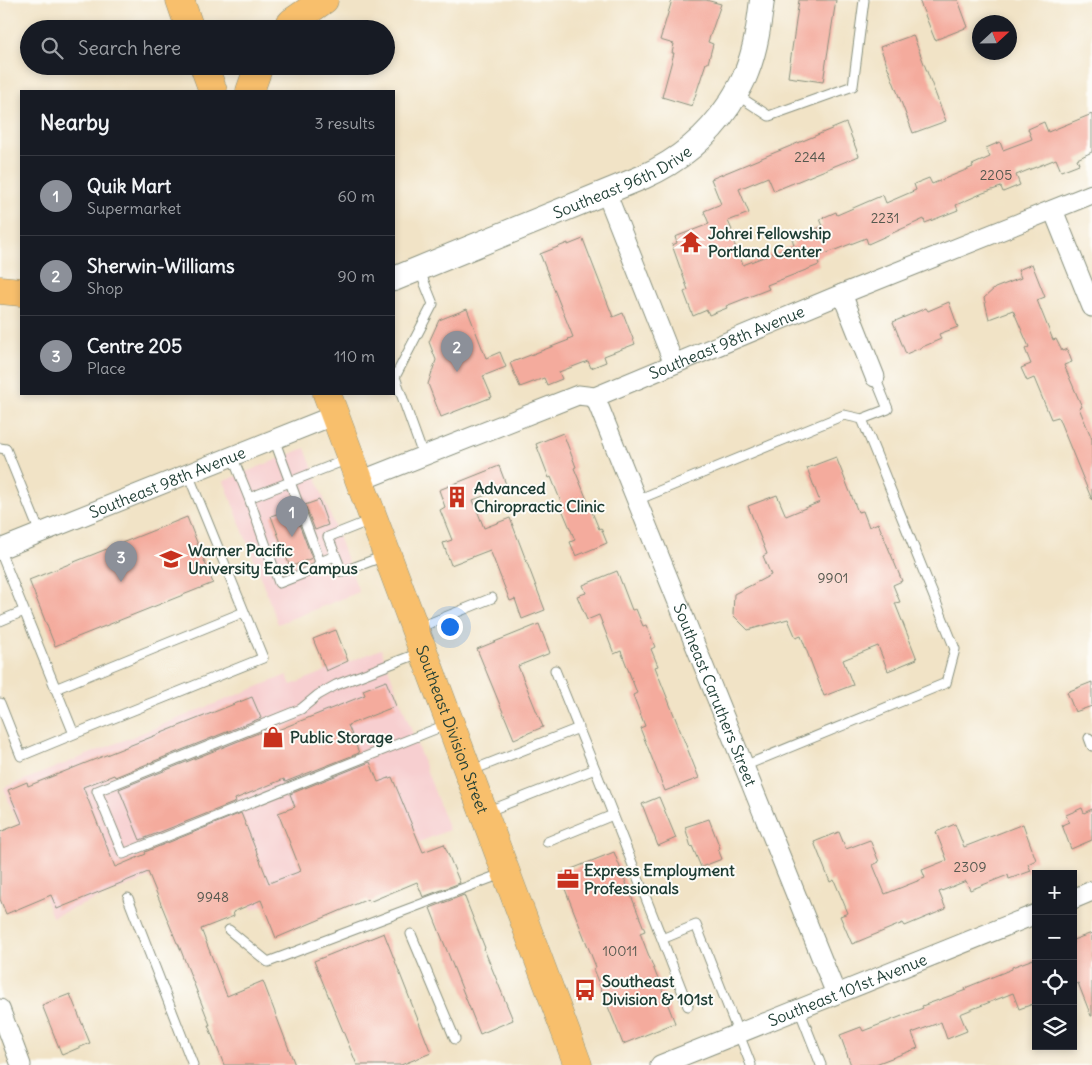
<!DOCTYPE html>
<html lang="en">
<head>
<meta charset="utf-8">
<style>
  body { margin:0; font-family:Delius,sans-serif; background:#20242c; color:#f1f3f6 }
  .controls { position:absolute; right:15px; bottom:15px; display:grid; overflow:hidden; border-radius:0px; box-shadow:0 2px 8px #0003 }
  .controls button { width:45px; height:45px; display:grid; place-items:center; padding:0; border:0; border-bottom:1px solid #363941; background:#171b24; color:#f1f3f6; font:25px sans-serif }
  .compass { position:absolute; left:972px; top:15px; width:45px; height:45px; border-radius:50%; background:#171b24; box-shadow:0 2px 8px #0003; rotate:68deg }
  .you { position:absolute; left:449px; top:626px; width:18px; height:18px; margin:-12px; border:4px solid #fff; border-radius:50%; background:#1a73e8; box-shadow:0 0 0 8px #1a73e833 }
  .badge { display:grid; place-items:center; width:32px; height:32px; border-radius:50%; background:#8c9099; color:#fff; font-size:16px; font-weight:700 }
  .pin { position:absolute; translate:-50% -41px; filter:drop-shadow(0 1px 2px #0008) }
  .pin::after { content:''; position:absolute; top:26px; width:18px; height:15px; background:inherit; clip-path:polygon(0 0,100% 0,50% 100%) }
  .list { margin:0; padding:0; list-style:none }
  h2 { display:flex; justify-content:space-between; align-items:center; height:65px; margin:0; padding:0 20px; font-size:21px }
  h2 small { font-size:16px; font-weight:400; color:#9ea1a6 }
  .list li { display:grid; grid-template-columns:32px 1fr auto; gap:15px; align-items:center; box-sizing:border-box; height:80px; padding:0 20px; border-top:1px solid #363941 }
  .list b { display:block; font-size:19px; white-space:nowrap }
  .list p { margin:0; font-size:16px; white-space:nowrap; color:#9ea1a6 }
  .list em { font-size:16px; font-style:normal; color:#9ea1a6 }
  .icon { flex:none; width:28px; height:28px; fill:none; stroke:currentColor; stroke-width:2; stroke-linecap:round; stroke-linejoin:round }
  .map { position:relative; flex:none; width:1092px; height:1065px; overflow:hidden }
  .search { position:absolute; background:#171b24; box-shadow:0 2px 8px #0003; left:20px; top:20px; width:375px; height:55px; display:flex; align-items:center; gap:12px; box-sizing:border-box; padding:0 18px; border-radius:28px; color:#9ea1a6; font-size:19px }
  .panel { position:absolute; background:#171b24; box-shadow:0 2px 8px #0003; left:20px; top:90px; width:375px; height:305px; border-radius:0px }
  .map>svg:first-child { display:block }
</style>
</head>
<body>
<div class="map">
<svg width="1092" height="1065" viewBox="0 0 1092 1065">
  <rect width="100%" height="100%" fill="#fdfcf7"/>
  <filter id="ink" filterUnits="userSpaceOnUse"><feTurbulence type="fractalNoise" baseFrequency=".02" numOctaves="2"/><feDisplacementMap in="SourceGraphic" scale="10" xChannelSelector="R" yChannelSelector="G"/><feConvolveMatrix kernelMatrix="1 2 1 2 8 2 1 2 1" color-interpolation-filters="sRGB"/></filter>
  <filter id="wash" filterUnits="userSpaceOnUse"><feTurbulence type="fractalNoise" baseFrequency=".0096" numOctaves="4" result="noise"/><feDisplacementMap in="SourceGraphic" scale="20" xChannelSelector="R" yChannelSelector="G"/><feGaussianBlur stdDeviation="1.12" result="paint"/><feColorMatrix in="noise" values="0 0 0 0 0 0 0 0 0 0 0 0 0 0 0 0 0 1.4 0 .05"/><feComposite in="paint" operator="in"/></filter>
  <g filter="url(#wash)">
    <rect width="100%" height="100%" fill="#f1e3c6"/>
    <path fill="#f7cfd0" d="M305,448l54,144 -81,32 -54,-143z
      M381,649l68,181 -197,80 -24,-64 -176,71 -48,-129 283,-113 4,10z"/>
    <g id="blocks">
      <path fill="#f4ab9d" d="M672,0h34l15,4 -13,38 5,2 -5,19h-2l-14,43 -30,-9 12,-44h-2l2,-9 -14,-4z
        M799,0h37l-13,82 -35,-5z
        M919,0h39l10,27 -33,13z
        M913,35l33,86 -33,12 -33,-86z
        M1092,114v38l-15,7 2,5 -18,7 -5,-12 -40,16 4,10 -17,7 -2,-5 -18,6 -27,12 2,5 -33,13 -1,-4 -56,25 -2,-6 -49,19 2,8 -52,20 2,4 -43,17 1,2 -18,7 -2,-5 -14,6 -9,-24 4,-2 -16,-45 5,-2 -2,-6 34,-13 -5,-13 17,-7 -10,-25 135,-56 13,33 -85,35 -6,-14 -29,12 10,24 -21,8 4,9 -3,1 14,34 51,-20 -2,-7 31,-12 -3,-7 16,-7 1,3 46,-20 3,8 30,-13 -2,-6 15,-6 3,6 41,-17 -1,-2 18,-8 -4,-9 14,-6 3,8 29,-11 -4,-10 16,-7 4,10z
        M583,239l30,78 10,-4 12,31 -31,12 2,6 -15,6 -3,-7 -29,11 3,7 -15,6 -3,-7 -24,9 -10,-24 59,-23 -1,-1 5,-2 -33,-83 28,-11v2z
        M1032,264l13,33 -8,3 16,40 3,-1 6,12 5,-2 5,13 -8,3 18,42 -3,1 13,31v61l-34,-83 -7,2 -17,-41 -7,3 -6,-13 10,-4 -6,-15 4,-2 -16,-37 -24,9 -5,-21 11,-10 26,-10 -3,-8z
        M949,302l9,25 -19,7 2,5 -35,15 -13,-32 33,-14 2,3z
        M467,309l19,49 14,-6 6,15 -23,9 9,21 -51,20 -13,-33 8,-24 -7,-18 10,-22z
        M563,433l13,34 -2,1 25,61 2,-1 6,15 -31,13 -6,-14 5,-2 -14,-33h2l-12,-30 -2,1 -13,-34z
        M836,457l22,55 5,-1 6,16 9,-4 24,58 -9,4 7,17 -5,1 22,56 -29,12 -10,-25 -35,14 10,25 -29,11 -23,-60 -5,2 -8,-19 -40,11 -15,-15 1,-21 37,-19 -8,-19 4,-2 -19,-48 29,-11 9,21 34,-14 -13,-34z
        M499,466l8,21 -34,13 11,28 26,-10 35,92 -23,9 -7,-20 -5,2 -20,-51 -39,15 -8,-22 9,-3 -12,-30 5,-3 -6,-17z
        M319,500l9,25 -13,5 -10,-25z
        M293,508l19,50 -22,9 -19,-51z
        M187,517l26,66 -158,63 -26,-66z
        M617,571l15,39 4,-1 7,17 3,-1 9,22 -4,2 7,17 -3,1 44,111 -34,13 -25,-63 5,-2 -12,-31 4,-2 -16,-42 -7,3 -15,-39 -12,5 -10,-24 9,-3 -3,-8z
        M539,624l11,29 -32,13 25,61 -29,12 -37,-90z
        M336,630l12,31 -22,10 -13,-32z
        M386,681l10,25 -48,19 11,28 -74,29 -1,-3 -49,20 1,3 -96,38 -21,-51 147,-59 2,4 97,-39 -2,-5z
        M1092,682v24l-17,6 -8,-20z
        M252,697l9,21 -146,59 -1,-2 -31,12 32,80 31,-13 -1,-2 96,-39 28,70 32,-12 -23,-58 17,-6 -5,-13 80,-32 8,20 14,-5 31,75 21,-8 16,39 -37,14 -6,-15 -48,20 -1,-3 -92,39 -15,-38 -28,12 1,4 -33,13 26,67 36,-15 32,84h-71l-16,-40h2l-32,-82h-1l-29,-71 -91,37 -6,-14 -45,19 -6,-15v-67l22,-9 -14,-33 19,-8 1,4z
        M659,797l17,41 -18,8 -16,-42z
        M1082,808l2,5 8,-4v31l-21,9 -9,-24 7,-3 -3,-7z
        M709,819l11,29 -2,1 4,10 -21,8 -9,-21 -1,1 -6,-20z
        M955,824l9,23 59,-23 13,36 -8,4 3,7 -22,8 -1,-4 -38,15 -4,-9 -27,11 7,17 -41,17 -2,-3 -51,21 -12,-28 8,-3 -14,-33 -4,2 -16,-40 25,-10 7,17 24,-9 9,22 -6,3 12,29 40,-16 -3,-8 25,-10 -11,-28z
        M614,852l31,79 -5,2 35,90 -52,21 -30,-75 3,-2 -37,-93z
        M464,895l21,53 -1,1 29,71 -33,14 -50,-126z
        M384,933l47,120 -30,12h-44l-43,-104z
        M1092,933v83h-1l-13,-33 -5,2v-45z
        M1036,958v45l-17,6 -6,-16 -53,21 7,17 -20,8 -6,-17 -29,11 6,15 -45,17h-22l-11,-30 21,-8 2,4 60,-23 -1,-2 44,-16 -1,-2 47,-19v-2z
        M70,994l20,49 -28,12 -20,-50z"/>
    </g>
  </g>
  <g filter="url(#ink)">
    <use href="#blocks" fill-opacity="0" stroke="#88907d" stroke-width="1"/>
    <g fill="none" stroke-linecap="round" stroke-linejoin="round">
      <g stroke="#88907d" stroke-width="11">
        <path id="service" d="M737,95l32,21 84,-30 11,-86
          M419,269l14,35 -38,73 28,78
          M862,419l26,-10 -13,-32
          M0,448l6,1 34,84
          M232,456l17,42 41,-16 -16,-43
          M249,498l30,85 36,-14 5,-7
          M637,500l207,-85 18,4 93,230 -9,34 -202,83
          M371,520l-43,17 14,35 42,-16
          M0,551l74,183 189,-76 -75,-184
          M335,556l-15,6 -30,-80 58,-23
          M0,621l24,-10
          M418,628l74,-30
          M422,652l-86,33 -18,10 -17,14 -204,82 26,63 325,-130
          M555,670l40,99
          M55,689l189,-77
          M0,703l21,53 53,-22
          M1089,738l3,8
          M470,771l109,-43
          M486,812l109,-43 67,170 34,-14 55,140
          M547,842l66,-27
          M128,898l65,167
          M229,930l39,32 236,-89
          M411,934l44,105
          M662,939l26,67
          M799,1009l22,56"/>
      </g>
      <g stroke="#88907d" stroke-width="21">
        <g id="minor">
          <path d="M606,192l68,172"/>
          <path d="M1053,210l39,97"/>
          <path d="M842,294l33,83"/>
          <path id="s1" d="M595,397l241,597"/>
          <path id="s2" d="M360,481l218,-86 17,2 247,-103 250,-100"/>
          <path id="s3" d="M0,549l335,-134"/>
          <path d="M1073,899l19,-8"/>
          <path d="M0,1009l21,56"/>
          <path id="s4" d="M660,1065l376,-151"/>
        </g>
      </g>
      <g stroke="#88907d" stroke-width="26">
        <g id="tertiary">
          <path id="s5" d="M394,279l249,-102c36,-16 64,-39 86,-72 7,-11 14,-22 18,-34 9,-23 12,-47 15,-71"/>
        </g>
      </g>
      <g stroke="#88907d" stroke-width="29">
        <g id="primary">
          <path d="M180,0l10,29"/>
          <path d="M204,66l9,25"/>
          <path id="s6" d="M327,394l251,671"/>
        </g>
      </g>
      <g stroke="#88907d" stroke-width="29">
        <path id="motorway" d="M286,29l6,-7 32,-22
          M250,91l9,-25
          M0,290l21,2"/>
      </g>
      <use href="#service" stroke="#fff" stroke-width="9"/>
      <use href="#minor" stroke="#fff" stroke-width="19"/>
      <use href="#tertiary" stroke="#fff" stroke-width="24"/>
      <use href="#primary" stroke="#f8bf6c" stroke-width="28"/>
      <use href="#motorway" stroke="#f8bf6c" stroke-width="28"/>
    </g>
  </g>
  <defs>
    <g id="temple-bare" transform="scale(1.725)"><path d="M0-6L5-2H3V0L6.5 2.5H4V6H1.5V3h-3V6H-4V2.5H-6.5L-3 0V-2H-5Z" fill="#c8321e" stroke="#fdfcf7" stroke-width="2.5" paint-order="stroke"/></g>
    <g id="building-bare" transform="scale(1.725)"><path d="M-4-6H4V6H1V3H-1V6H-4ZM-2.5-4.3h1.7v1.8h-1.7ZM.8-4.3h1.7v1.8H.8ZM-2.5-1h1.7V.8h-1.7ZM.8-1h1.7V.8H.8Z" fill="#c8321e" stroke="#fdfcf7" stroke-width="2.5" paint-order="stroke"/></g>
    <g id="university-bare" transform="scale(1.725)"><path d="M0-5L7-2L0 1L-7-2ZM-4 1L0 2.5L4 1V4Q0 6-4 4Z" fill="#c8321e" stroke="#fdfcf7" stroke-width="2.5" paint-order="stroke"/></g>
    <g id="shop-bare" transform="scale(1.725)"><path d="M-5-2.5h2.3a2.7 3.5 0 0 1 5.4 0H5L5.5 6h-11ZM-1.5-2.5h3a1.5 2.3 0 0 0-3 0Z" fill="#c8321e" stroke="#fdfcf7" stroke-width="2.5" paint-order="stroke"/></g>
    <g id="office-bare" transform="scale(1.725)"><path d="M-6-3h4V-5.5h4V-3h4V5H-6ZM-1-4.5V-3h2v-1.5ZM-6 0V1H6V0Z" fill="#c8321e" stroke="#fdfcf7" stroke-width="2.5" paint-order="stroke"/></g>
    <g id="bus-bare" transform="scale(1.725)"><path d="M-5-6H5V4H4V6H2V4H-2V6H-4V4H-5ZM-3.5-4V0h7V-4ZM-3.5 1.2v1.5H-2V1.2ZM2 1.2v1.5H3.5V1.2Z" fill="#c8321e" stroke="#fdfcf7" stroke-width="2.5" paint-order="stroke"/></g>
  </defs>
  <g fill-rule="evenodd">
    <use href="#temple-bare" x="691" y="242"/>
    <use href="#building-bare" x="457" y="497"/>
    <use href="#university-bare" x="171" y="559"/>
    <use href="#shop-bare" x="273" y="737"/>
    <use href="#office-bare" x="568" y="879"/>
    <use href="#bus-bare" x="585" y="990"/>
  </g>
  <g text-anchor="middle" stroke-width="4" stroke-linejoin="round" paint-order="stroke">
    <g font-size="14" fill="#54584e">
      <text x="810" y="162">2244</text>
      <text x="996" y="180">2205</text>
      <text x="885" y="223">2231</text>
      <text x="833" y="583">9901</text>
      <text x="970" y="872">2309</text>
      <text x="213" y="902">9948</text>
      <text x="620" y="956">10011</text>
    </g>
    <g font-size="16" fill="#1f3d34" stroke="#fdfcf7">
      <text dy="6" stroke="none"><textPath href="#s5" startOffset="248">Southeast 96th Drive</textPath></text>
      <text dy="6" stroke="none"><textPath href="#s2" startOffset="394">Southeast 98th Avenue</textPath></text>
      <text dy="6" stroke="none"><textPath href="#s3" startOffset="180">Southeast 98th Avenue</textPath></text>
      <text dy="6" stroke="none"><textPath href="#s1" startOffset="321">Southeast Caruthers Street</textPath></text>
      <text dy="6" stroke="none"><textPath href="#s6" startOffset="358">Southeast Division Street</textPath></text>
      <text dy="6" stroke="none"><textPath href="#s4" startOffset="202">Southeast 101st Avenue</textPath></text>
    </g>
    <g font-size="16" font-weight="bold" fill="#1f3d34" stroke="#fdfcf7" text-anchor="start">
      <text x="708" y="239">Johrei Fellowship<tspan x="708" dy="18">Portland Center</tspan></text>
      <text x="474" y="494">Advanced<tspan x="474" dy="18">Chiropractic Clinic</tspan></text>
      <text x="188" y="556">Warner Pacific<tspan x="188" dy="18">University East Campus</tspan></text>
      <text x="290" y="743">Public Storage</text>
      <text x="584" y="876">Express Employment<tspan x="584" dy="18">Professionals</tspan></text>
      <text x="602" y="987">Southeast<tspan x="602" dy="18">Division &amp; 101st</tspan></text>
    </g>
  </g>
</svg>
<div class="controls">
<button>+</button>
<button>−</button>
<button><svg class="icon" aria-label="locate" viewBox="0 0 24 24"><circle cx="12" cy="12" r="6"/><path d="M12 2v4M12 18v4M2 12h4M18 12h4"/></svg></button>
<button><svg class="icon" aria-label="layers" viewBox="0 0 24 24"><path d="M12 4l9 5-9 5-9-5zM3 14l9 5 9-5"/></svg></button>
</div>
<svg class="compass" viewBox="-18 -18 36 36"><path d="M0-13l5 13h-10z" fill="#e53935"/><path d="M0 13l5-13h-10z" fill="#9ea1a6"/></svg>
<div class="you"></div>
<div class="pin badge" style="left:292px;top:537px">1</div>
<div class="pin badge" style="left:457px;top:372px">2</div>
<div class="pin badge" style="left:121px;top:582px">3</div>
<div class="search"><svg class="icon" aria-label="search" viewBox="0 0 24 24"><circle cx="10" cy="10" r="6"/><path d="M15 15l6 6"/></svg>Search here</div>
<section class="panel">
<h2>Nearby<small>3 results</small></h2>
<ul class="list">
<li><span class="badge">1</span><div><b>Quik Mart</b><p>Supermarket</p></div><em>60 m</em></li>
<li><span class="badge">2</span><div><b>Sherwin-Williams</b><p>Shop</p></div><em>90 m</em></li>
<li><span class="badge">3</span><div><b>Centre 205</b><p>Place</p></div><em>110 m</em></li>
</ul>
</section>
</div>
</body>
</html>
